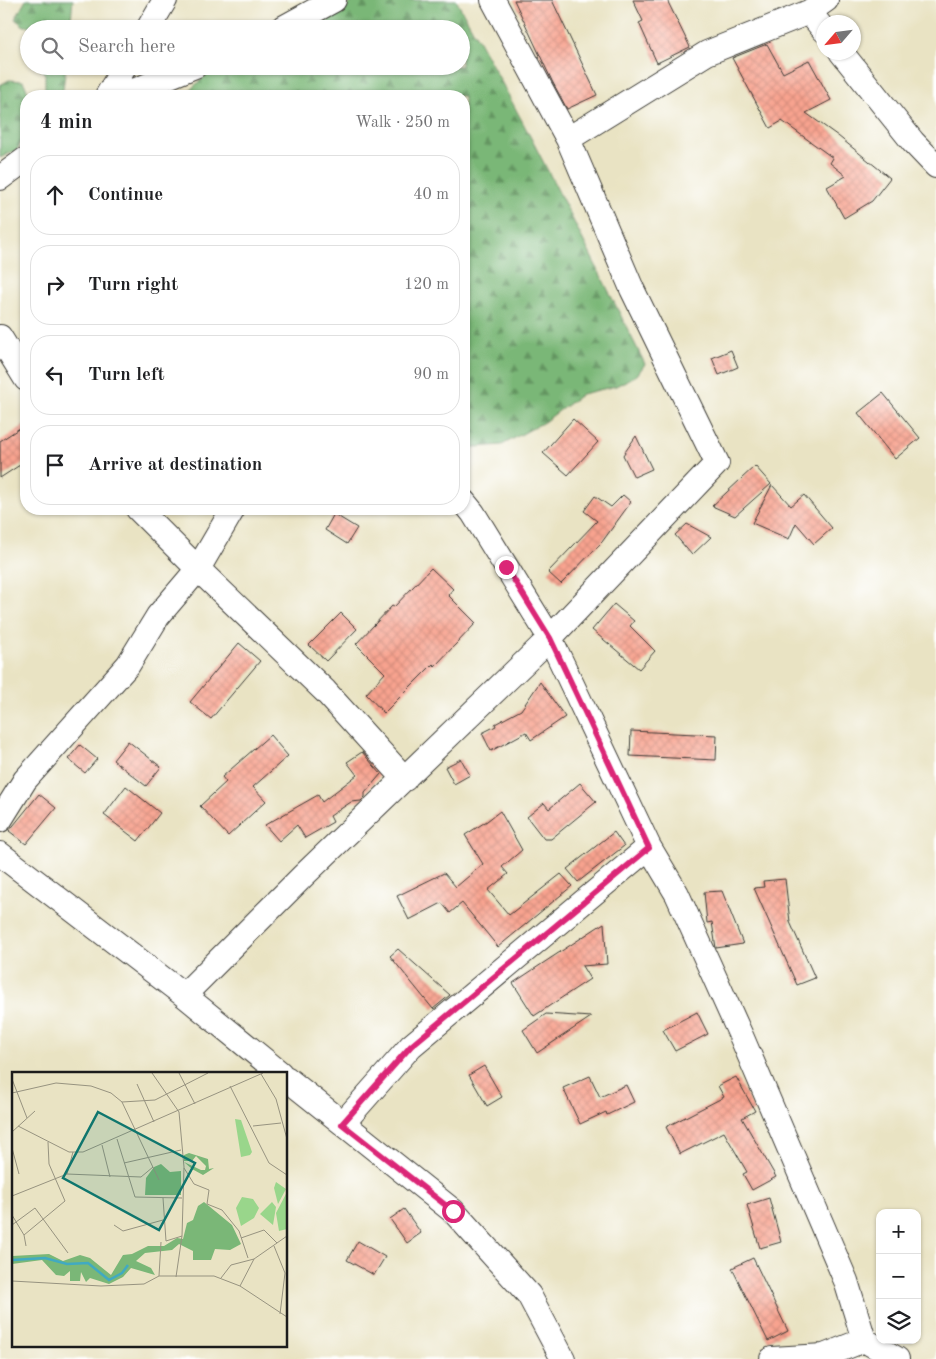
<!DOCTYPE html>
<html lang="en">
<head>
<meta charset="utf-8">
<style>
  body { margin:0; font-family:"Old Standard TT",serif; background:#f2f2f2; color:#202124 }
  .controls { position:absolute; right:15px; bottom:15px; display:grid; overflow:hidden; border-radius:10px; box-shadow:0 1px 4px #0004 }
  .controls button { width:45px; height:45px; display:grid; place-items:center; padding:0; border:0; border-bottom:1px solid #e0e0e0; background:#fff; color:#202124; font:25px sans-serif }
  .compass { position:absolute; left:816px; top:15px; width:45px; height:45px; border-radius:50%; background:#fff; box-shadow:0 1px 4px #0004; rotate:242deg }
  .stop { position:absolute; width:15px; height:15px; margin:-11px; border:4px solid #db2777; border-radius:50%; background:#fff }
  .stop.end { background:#db2777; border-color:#fff; box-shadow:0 1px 5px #0008 }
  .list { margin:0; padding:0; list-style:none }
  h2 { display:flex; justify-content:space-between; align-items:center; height:65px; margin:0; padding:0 20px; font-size:21px }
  h2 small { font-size:16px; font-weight:400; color:#757577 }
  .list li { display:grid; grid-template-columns:32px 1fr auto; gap:15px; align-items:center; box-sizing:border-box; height:80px; margin:0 10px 10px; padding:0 10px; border:1px solid #e0e0e0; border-radius:20px }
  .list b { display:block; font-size:19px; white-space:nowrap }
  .list em { font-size:16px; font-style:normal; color:#757577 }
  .icon { flex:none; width:28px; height:28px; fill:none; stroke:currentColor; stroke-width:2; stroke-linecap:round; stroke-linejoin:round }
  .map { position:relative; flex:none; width:936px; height:1359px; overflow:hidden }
  .search { position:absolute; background:#fff; box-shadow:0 1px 4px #0004; left:20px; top:20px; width:450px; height:55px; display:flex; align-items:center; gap:12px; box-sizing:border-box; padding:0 18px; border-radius:28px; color:#757577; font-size:19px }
  .panel { position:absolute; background:#fff; box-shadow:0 1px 4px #0004; left:20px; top:90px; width:450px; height:425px; border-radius:20px }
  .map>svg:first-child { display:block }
</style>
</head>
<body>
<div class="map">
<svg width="936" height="1359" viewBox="0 0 936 1359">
  <defs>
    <pattern id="forest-firs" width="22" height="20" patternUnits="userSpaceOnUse" patternTransform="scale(1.25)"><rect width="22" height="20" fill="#7ab777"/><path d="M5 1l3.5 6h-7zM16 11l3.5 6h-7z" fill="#639461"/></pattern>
    <pattern id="building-cross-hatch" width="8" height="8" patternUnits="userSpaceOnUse" patternTransform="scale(1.25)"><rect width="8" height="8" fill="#f8a38f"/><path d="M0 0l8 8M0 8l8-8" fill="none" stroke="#d48c7b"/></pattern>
  </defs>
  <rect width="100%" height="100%" fill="#fff"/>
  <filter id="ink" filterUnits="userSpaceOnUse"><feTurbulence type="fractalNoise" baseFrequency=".02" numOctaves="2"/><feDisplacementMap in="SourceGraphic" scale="10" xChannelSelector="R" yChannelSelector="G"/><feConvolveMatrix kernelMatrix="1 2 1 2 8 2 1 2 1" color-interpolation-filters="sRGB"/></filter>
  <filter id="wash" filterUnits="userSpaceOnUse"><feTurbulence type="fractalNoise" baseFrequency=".0096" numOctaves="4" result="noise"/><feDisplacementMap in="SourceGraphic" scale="20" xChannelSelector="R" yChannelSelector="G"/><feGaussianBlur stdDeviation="1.12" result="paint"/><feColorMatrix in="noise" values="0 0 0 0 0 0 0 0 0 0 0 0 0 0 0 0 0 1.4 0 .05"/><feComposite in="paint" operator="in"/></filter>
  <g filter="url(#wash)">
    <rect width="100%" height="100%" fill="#e9e3c3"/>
    <path fill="url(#forest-firs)" stroke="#4b6a4a" d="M26,0h47l-3,29h-23l-5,-2 -18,-1 -9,-7z
      M355,0h101c68,119 128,242 189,364l-8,11 -21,11 -34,8 -38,28 -42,23 -38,3v-352h-280l22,-21 24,-9h231v-37h-147z
      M38,66h28l-4,30h-17v-22z
      M9,80l14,1 7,15h-4v40l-3,3 -6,11 -17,8v-73z"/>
    <g id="blocks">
      <path fill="url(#building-cross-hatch)" d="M514,0h38l45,95 -30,14 -15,-28z
        M633,0h34l23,47 -33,16 -18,-40 4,-2z
        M767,44l16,29 26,-13 22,40 -25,13 32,23 52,42 -18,23 -28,17 -17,-31 19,-11 -16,-13 3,-5 -51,-37 -12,7 -38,-70z
        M731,350l7,17 -19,8 -7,-17z
        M883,393l37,45 -25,21 -37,-46z
        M573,419l25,23 -30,33 -25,-22z
        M26,424v37l-26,17v-37z
        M636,436l16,33 -18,8 -11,-22z
        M755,466l16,18 -36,32 -23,-10z
        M772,485l19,21 13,-11 28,33 -18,16 -18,-21 -7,16 -37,-16z
        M623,495l8,7 -29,40 -41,42 -13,-12 49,-51 -13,-10 11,-15 16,11z
        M334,514l23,14 -10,16 -22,-14z
        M687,524l24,13 -19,18 -17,-20z
        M431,568l22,21 -5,6 28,28 -41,43 -2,-2 -49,49 -18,-19 19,-21 -29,-29 36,-38 2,1z
        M614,604l20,17 -4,5 25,25 -16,18 -47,-39z
        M341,613l16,16 -31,32 -17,-16z
        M239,643l21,18 -49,58 -21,-17z
        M540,682l25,35 -34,23 -5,-8 -35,19 -9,-18 14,-7 -1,-2 26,-14z
        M631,731l86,4 -1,25 -86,-4z
        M270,735l18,21 -35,31 13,14 -38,35 -28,-30 26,-24 -4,-5z
        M128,741l33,26 -15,19 -33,-26z
        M80,745l17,14 -12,14 -17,-14z
        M362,752l19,22 -16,19v4l-4,4 -10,1 -21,14 3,6 -28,16 -8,-13 -18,16 -14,-16 53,-30 4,7 35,-27 -10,-13z
        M461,759l9,16 -16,9 -9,-17z
        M580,783l16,19 -45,37h-7l-17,-22 17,-14 5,6z
        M126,786l34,27 -22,28 -34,-26z
        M39,794l17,14 -30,36 -17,-13z
        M500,811l22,39 -20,17 6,7 -20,16 21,25 52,-41 11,12 -74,61 -36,-44 -12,10 -8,-10 -33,17 -12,-24 47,-23 12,14 27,-23 -18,-29 22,-14z
        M614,832l10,14 -46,36 -11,-13z
        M785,879l5,43 25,56 -18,7 -43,-97 10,-1 -1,-6z
        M722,891l21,53 -27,4 -4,-26 -5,1 -3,-31z
        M604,923l3,41 -25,2 8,13 -56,37 -21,-33z
        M398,949l52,46 -17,14 -43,-53z
        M697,1012l11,22 -33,17 -12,-21z
        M546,1014l45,3 -54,36 -14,-23z
        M484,1066l18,31 -15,9 -18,-31z
        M590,1076l10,21 26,-12 8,17 -27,13 -1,-3 -26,12 -17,-36z
        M736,1077l19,34 -13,7 34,59 -24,13 -9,-16 4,-2 -23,-40 -44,22 -14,-27 58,-30 -6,-11z
        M769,1198l12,44 -21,6 -13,-43z
        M404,1209l17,24 -14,10 -17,-24z
        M358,1241l27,16 -11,18 -27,-15z
        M753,1258l35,73 -20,10 -36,-73z"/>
    </g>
  </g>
  <g filter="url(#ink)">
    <use href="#blocks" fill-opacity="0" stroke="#3b3a35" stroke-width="1"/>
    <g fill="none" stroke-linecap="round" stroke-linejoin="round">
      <g stroke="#3b3a35" stroke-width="26">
        <path id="minor" d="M809,12l15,18
          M148,29l17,-29
          M281,29l53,-29
          M841,52l72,90 23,24
          M107,96l18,-30
          M121,96l74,-30
          M568,139l139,-86 102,-41 17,-12
          M0,178l26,-19
          M0,337l26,42
          M464,502l9,11 77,125 99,209 28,47 65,144 104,243 18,59 33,19
          M138,509l60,60 127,122 80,88
          M0,820l25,-40 103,-115 30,-49 40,-47 35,-60
          M0,854l184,141 96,78
          M184,995l119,-119 247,-238 167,-175 -85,-174 -64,-150 -75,-139
          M286,1078l167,133 76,84 34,64
          M343,1123l68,-77 238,-199
          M772,1359l52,-3 40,-16"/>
      </g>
      <use href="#minor" stroke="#fff" stroke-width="24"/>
    </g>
  </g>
  <g fill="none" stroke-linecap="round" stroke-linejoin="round" filter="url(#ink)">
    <path stroke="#db2777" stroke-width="6" d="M453,1211l-111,-87 69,-78 238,-198 -99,-210 -44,-71"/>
  </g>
  <g transform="translate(12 1072)">
    <rect width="275" height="275" fill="#e9e3c3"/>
    <path d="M223,47l6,1 11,32 -2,3 -9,2zM264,110l10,7 -8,15 -4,-16zM275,120v37l-8,2 -3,-18zM230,125l11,2 6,9 -5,10 -13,8 -5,-18zM260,130l4,5 -3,18 -13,-11z" fill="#99d68b"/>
    <path d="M177,81l19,6 1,10 5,-1 -11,7 -11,-6 -8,-7 17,8h4l1,-4 -10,-10 -4,5h-8v-6zM149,92l9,8 11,-1v24h-36l1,-17 8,-11zM192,130l28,23 9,19 -11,6 -15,-1 -4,11h-18v-9l-14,-7 -7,6 -27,3 -9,8 15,7 4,7 -24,-7 -8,9 -14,7 -19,-6 -4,4 -5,-10 -1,9h-10v-10l-6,5 -8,-1 -14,-15 -30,4v-8l37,-2 14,7 17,-6 10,3 21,17 12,-20 9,-1 16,-8h16l13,-8 6,1 4,-16 6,-3 5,-14z" fill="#7ab777"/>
    <path fill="none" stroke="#41aac1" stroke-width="2.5" d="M0,188l33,-2 22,6 21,-1 21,17 13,-7 6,-8"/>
    <path fill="none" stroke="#979380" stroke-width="1" d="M140,1l27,39 5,55 -2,69 -6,41M167,1l16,31M249,2l15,25 11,40M0,7l15,39M125,12l17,38M218,14l39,77 18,12M0,21l44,-10 35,3 20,7 11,9 37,78M110,30l33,-2 53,-27M6,54l51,26h14l180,-79M241,54l28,-3M0,60l23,-21M105,67l18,58 47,1M90,73l8,32M0,76l7,26M112,91l57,-13M172,96l10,16 15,6 -2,14 15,6 17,21 9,27M55,102l6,-22M0,124l55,-22 74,3 12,-10M151,126l3,43M0,143l12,20 2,11M0,153l23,-17 33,45M102,153l9,6 40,-11M12,163l41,-34 -16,-37 -1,-22M229,166l23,-8 13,13M154,169l16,-5M262,174l11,27 -5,41M147,204l2,-34M209,206l10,-13 23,-6M0,209l89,5 43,-2 15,-8h55l26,10 47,31M228,214l14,-27 33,-23"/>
    <path fill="#0f766e" fill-opacity="0.15" stroke="#0f766e" stroke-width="2.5" d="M86,40l97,51 -36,67 -96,-52z"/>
    <rect width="275" height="275" fill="none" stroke="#1c1c1c" stroke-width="2.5"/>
  </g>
</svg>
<div class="controls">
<button>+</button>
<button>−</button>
<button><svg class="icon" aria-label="layers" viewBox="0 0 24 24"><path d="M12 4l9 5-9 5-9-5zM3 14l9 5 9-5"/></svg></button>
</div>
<svg class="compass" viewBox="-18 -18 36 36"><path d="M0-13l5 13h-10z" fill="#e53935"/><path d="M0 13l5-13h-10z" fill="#757577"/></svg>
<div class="stop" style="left:453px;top:1211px"></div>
<div class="stop end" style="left:506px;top:567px"></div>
<div class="search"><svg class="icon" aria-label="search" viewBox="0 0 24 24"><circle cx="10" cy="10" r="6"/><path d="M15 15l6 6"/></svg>Search here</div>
<section class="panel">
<h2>4 min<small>Walk · 250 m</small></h2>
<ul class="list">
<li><svg class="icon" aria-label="ahead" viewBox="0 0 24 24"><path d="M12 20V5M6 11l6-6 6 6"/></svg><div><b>Continue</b></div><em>40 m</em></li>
<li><svg class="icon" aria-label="right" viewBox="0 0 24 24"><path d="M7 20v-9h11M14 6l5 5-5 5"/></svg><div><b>Turn right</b></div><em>120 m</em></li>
<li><svg class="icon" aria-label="left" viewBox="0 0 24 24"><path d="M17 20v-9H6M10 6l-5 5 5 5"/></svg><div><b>Turn left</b></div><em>90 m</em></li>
<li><svg class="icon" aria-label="arrive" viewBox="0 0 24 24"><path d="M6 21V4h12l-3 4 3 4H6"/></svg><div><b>Arrive at destination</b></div></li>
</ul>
</section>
</div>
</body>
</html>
